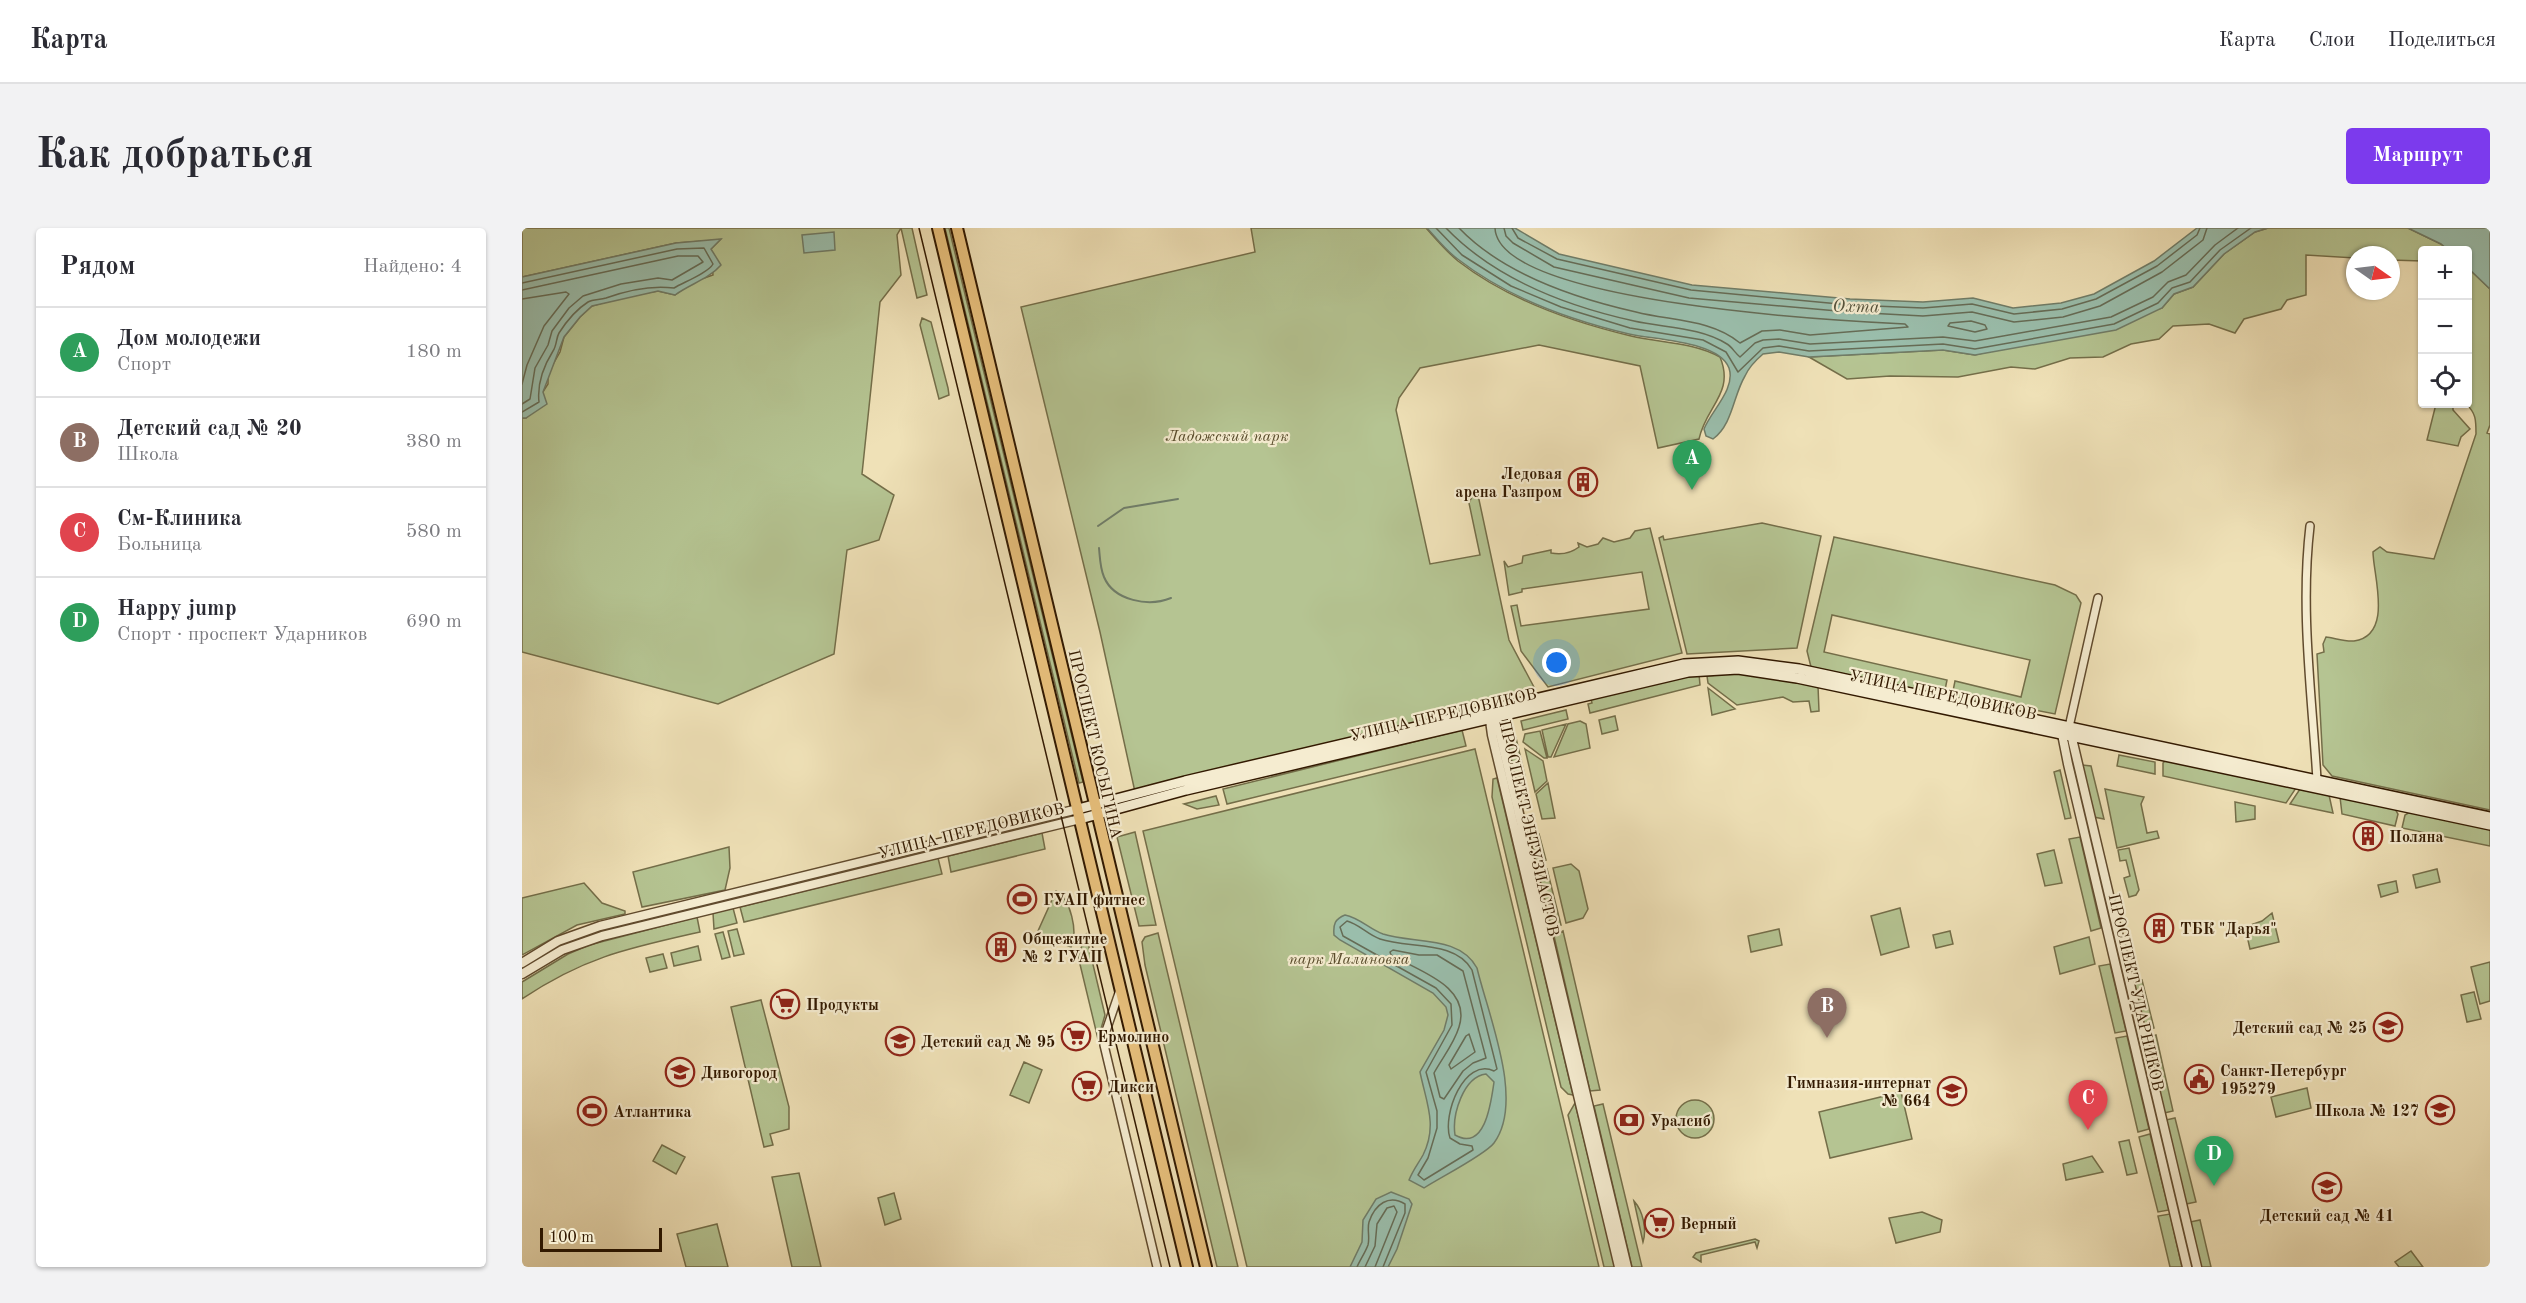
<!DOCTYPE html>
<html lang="ru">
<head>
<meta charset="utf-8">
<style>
  body { margin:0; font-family:"Old Standard TT",serif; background:#f2f2f3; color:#2b2b33 }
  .controls { position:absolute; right:18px; top:18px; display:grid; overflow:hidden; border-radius:6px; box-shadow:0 2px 4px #0004 }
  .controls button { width:54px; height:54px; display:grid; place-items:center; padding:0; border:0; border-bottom:2px solid #e1e1e2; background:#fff; color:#2b2b33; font:30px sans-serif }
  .compass { position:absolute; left:1824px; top:18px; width:54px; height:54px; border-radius:50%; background:#fff; box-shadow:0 2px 4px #0004; rotate:104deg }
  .scale { position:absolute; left:18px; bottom:15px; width:122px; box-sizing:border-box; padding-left:6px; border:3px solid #321900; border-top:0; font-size:16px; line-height:21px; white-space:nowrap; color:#321900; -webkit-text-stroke:4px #f5ecd0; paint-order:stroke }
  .you { position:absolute; left:1035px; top:435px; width:21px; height:21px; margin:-15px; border:4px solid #fff; border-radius:50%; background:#1a73e8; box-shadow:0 0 0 9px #1a73e833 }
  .badge { display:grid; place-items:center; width:39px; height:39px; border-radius:50%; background:#7c3aed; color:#fff; font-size:20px; font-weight:700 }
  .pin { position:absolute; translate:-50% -50px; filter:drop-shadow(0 2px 3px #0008) }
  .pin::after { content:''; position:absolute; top:32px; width:21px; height:18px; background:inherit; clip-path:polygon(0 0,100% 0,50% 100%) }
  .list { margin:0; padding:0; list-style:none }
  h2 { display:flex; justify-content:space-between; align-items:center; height:78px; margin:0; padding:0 24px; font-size:26px }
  h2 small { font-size:20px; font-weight:400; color:#7c7c81 }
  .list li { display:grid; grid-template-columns:39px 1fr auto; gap:18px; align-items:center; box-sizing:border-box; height:90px; padding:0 24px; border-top:2px solid #e1e1e2 }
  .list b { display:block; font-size:22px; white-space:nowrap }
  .list p { margin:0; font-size:20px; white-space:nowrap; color:#7c7c81 }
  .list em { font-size:20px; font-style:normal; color:#7c7c81 }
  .icon { flex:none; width:33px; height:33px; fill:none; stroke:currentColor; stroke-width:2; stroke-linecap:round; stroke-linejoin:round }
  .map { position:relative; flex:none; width:1968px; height:1039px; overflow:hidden; border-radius:6px }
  header { display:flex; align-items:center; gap:36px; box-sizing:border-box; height:84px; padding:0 30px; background:#fff; border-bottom:2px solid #e1e1e2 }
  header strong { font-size:28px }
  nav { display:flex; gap:33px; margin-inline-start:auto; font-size:21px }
  .intro { display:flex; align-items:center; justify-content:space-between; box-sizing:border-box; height:144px; padding:0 36px }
  h1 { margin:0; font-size:42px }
  .button { padding:15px 27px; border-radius:6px; background:#7c3aed; color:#fff; font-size:21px; font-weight:700 }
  main { display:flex; gap:36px; padding:0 36px }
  aside { flex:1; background:#fff; border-radius:6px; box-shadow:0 2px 4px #0004 }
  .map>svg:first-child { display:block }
</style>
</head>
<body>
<header>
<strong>Карта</strong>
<nav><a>Карта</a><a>Слои</a><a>Поделиться</a></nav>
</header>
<div class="intro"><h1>Как добраться</h1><a class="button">Маршрут</a></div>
<main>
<aside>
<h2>Рядом<small>Найдено: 4</small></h2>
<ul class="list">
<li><span class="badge" style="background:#2e9e5b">A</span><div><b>Дом молодежи</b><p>Спорт</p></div><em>180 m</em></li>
<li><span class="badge" style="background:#8d6e63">B</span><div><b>Детский сад № 20</b><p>Школа</p></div><em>380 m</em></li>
<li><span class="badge" style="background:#e0444e">C</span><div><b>См-Клиника</b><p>Больница</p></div><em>580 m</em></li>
<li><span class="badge" style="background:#2e9e5b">D</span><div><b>Happy jump</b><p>Спорт · проспект Ударников</p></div><em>690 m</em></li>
</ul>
</aside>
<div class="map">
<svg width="1968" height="1039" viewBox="0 0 1968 1039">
  <rect width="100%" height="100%" fill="#efe1b7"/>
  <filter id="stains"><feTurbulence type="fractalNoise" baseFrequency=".00333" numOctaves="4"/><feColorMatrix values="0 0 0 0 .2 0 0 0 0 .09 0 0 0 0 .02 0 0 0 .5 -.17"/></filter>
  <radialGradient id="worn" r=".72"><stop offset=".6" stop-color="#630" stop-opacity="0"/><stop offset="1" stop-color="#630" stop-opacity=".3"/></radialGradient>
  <path fill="#b5c492" stroke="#746e49" stroke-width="1.5" d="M0,0h390l15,67 -10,3 -16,-70 -4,7 4,40 -21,27 -18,172 32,21 -15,45 -32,10 -13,104 -116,50 -196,-52v-234h4l22,-34v-11l12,-21 4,-15 16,-20 12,-11 31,-9 35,-6 17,4 18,-13 20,-7 -2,-26 9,-9 -44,3 -154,34z
    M423,0h4l134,554 -4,1z
    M729,0h175c10,11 21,24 32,33 49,38 114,61 173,75 30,7 62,6 89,21 15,36 -14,49 -21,82l-41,9 -18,-82 -101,-21 -119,23 -21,30 -3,12 34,154 50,-9 -11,-52 3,-6 6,-2 31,145 26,49 -76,18 1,5 -325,80 -35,-160 -79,-325 234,-55z
    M1746,0h140l33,16 7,6h-26v11l-31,-1v-5h-36v3l-49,-3v40l-19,5 -6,9 -37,10 -9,14 -26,-9 -36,2 -14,13 -28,5 -28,13 -33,1 -35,11 -24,-2 -53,10 -68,-1 -43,3 -38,-22 134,-7 32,5 187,-47 12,-14 19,-7 31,-33 31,-22z
    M1946,40l22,21v136l-3,8 3,1v376l-158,-34 -9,-11 -6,-111 7,-2 -1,-8 3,-7c8,1 20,5 28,4 40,-6 19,-66 19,-89l7,-5 7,5 47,7 42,-125c0,-14 0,-21 -10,-30l4,-23 -2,-1z
    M400,90l9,4 17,66 1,7 -10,4 -19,-74z
    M1914,176h17v6l17,19 -9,8 -3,9 -31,-6z
    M1240,295l59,13 -24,112 -110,6 -28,-116 4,-2 1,4z
    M1128,300l32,125 -134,34 -27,-36 -10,-45 6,-1 4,21 128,-17 -7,-37 -120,17v3l-13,3 -5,-34 4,6 14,-4 1,-7 28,-6v3c10,2 20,0 28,-6l-1,-4 9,4 11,-3 5,-6 11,4 16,-4 5,-7z
    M1312,309l221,48 21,10 5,8 -26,111 -41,-8 -2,3 -60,-13 3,-15 66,16 9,-37 -198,-45 -8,37 123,28 -3,15 -133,-28 -4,-16z
    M1216,445l80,13 1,25 -8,1 -2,-11 -16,1 -10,-5 -46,8 -29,-22 -1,-7z
    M1177,446l1,11 -110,28 -2,-9 4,-1 -1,-4z
    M1186,460l27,21 -23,6z
    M1044,482l2,9 -45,11 -2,-9z
    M1093,488l3,14 -16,4 -3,-14z
    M1058,493l6,3 4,24 -36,9 14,-33z
    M1044,496l-15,33h-3l-6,-27z
    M940,502l4,16 -239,58 -4,-15z
    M1018,503l7,27h-3l-21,-16 2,-8z
    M994,510l9,38 -9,2 -9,-38z
    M953,521l124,518h-352l-104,-436z
    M1003,521l18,12 4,20 -12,11z
    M1597,527l36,7v12l-38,-8z
    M1644,532l130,28 -10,15 -123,-27v-13z
    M1560,537l9,1 13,53 -10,-2z
    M1538,542l11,48 -6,1 -11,-47z
    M975,550l76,317 -5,-1 -7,-7 -69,-290 1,-18z
    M1026,555l7,35 -13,1 -6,-25z
    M1583,561l39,8 -3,7 6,29 10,-2 2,7 -42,10z
    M1778,561l29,6 4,18 -43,-9z
    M694,568l3,9 -22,4 -13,-5z
    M1818,569l55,12 3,5 -3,12 -53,-12z
    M1713,574l20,4v13l-19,3z
    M1888,584l80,17v17l-88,-18 3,-13z
    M613,604l21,93 -17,1 -22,-89z
    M520,605l3,16 -94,23 -3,-16z
    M1017,606l7,26 -10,1 -6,-25z
    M1558,609l21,91 -10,3 -22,-92z
    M207,619l1,21 -5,22 -83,17 -9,-35z
    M1607,620l10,42 -3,5 -7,2 -5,-19 6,-2 -4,-16 -6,1 -2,-11z
    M1532,622l8,33 -17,3 -8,-32z
    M416,630l4,16 -198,48 -4,-15z
    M1049,636l8,7 9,38 -5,9 -17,5 -13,-55z
    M1025,641l14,56h-10l-13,-54z
    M1915,641l3,13 -24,6 -3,-13z
    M1874,653l2,11 -17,5 -3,-12z
    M62,655l18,20 23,8v3l-48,11 -55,30v-57z
    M534,663c14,6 23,43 15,56l-30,-12 -3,-4z
    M211,680l4,15 -23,6 -1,-16z
    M1378,680l9,39 -28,8 -10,-39z
    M1750,685l7,29 -29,7 -5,-22 17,-6z
    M175,689l3,15c-71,16 -116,25 -178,67v-17l46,-28 21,-9z
    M215,701l7,25 -10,2 -6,-25z
    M1257,701l3,16 -31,7 -3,-16z
    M1041,703l37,159 -10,1 -36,-155z
    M1428,703l3,13 -17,4 -3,-13z
    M201,704l7,25 -8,2 -7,-25z
    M636,705l80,334h-21l-72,-302 -3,-23 3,-5z
    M564,707l19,80 -7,24 -20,-83z
    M1567,709l6,27 -35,10 -6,-27z
    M176,718l3,14 -27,6 -3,-13z
    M141,726l4,14 -17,4 -4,-14z
    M1968,734v39l-10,3 -9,-37z
    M1588,736l16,67 -11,2 -16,-67z
    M1620,752l12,48 -10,3 -11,-49z
    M1952,764l7,27 -14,3 -6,-27z
    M239,772l28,107v22l-19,5 3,11 -9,2 -33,-140z
    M1634,807l17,76 -9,2 -18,-75z
    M1605,808l22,93 -11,3 -22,-94z
    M502,834l18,8 -13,33 -19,-8z
    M1785,860l4,20 -35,9 -5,-20z
    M1379,864l11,47 -82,19 -11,-46z
    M1154 891a19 19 0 1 1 38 0a19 19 0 1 1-38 0Z
    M1053,875l40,164h-11l-36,-152z
    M1081,876l39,163h-10l-38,-161z
    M1653,890l21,84 -10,2 -20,-84z
    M1628,906l19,76 -11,2 -19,-75z
    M1607,912l8,33 -10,2 -8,-33z
    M140,917l23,12 -9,17 -23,-13z
    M1570,928l11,16 -37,8 -3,-16z
    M277,945l22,94h-29l-20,-90z
    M372,965l7,26 -16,6 -7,-27z
    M1112,973c9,10 13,28 9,41z
    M1400,984l20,8 -2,12 -44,11 -7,-25z
    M1648,986l12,53h-12l-12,-51z
    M1678,992l11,47h-10l-11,-45z
    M195,996l11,43h-42l-9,-33z
    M1233,1011l4,2 -2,7 -2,-6 -54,13v7l-8,-5 3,-4z
    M1889,1023l12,16h-24l-4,-5z"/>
  <path fill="#9abeac" stroke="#707c67" stroke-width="1.5" fill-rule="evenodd" d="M905,0h88l44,26 133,31 158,14 73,3 50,-4 40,10 48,-5 33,-9 60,-33 43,-33h71l-13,4 -31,22 -31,33 -19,7 -12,14 -46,22 -141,25 -32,-5 -134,7 -30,-5 -16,2c-7,6 -14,13 -18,22 -12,20 -12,48 -32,63l-7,-3 -2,-7c7,-18 32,-40 25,-61 -10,-27 -74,-28 -100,-34 -59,-14 -121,-36 -170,-74 -12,-8 -22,-21 -32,-32z
    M1886,0h82v61l-22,-21v-18h-20l-7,-6z
    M312,4l1,18 -31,3 -2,-18z
    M199,11l-10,10 10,16c-12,14 -31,19 -46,30l-17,-4 -66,15 -12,11 -16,20 -21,55 4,12 -21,14h-4v-141l154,-34z
    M823,687c15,3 24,14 38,19 31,10 76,1 94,34 11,47 48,133 17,175 -9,12 -55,35 -70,45l-15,-8c4,-10 9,-16 14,-25 15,-30 3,-53 -3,-83l24,-42 4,-15 -2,-8 -13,-14 -93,-53 -6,-5c-1,-11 1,-16 11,-20zM964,846l8,8c-3,21 -9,70 -39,53 -3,-20 8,-58 31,-61z
    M869,964l18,7 3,5 -15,45 -9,18h-38l12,-25 1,-22 13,-21z"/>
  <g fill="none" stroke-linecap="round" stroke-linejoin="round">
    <path stroke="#666c56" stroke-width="1.5" d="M914,0l26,27 49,31 50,21 69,21 73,12 23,12 12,20 25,-24 16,-2 30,5 134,-7 32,5 139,-25 44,-21 14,-15 18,-6 30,-32 31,-22
      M924,0c49,51 120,78 188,93 31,7 66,6 93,23 5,3 8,9 13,13l15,-14 8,-3 16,-1 31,5 133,-7 32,4 136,-24 42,-20 15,-15 18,-7 29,-30 23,-17
      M937,0c44,46 115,70 177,84 35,9 75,7 104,31l22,-12 18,-1 30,5 98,-8 -3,-3c-61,-3 -407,-20 -410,-96
      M982,0l2,8 7,7 41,24 135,31 160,14 74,4 49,-4 42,10 49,-5 37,-11 62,-34 41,-32 4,-12
      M990,0l6,10 39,21 134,31 159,15 73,3 49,-4 42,10 48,-5 34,-10 61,-33 40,-31 3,-7
      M0,55l155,-34 27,-1 9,16c-5,9 -29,18 -39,24 -23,-3 -46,2 -68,10 -6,2 -13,1 -18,4 -11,7 -22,20 -29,31 -3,5 -2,12 -6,18 -10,16 -16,33 -14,51l-17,10
      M0,62l156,-34h20l5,6 -31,18 -14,-2 -37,6 -38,12 -14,12 -17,23 -4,14 -13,23 -5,31 -8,5
      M0,71l44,-7 3,2 -25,32 -17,39 -5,19
      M1449,93l14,4 2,4 -12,3 -27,-6 2,-3z
      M825,693c12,3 21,14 33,18 29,10 75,1 92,31l25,99 -3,2c-30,-14 -52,44 -44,67l10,6 12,2 1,4 -49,30 -6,-5 10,-17 9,-30v-17l-11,-39 26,-47 -1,-21 -15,-16 -93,-52 -3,-9z
      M871,722l26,5h18l26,16 23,87 -13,5 -10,8 -19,28 -4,-2 -6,-24c8,-15 20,-29 25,-46 13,-41 -41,-56 -68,-72l-1,-3z
      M947,806l6,18 -24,17 -2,-4 17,-29z
      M835,1039c3,-7 8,-14 11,-22 2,-7 -1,-16 1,-23 6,-18 20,-28 36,-18v9l-22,54
      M843,1039l10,-21 2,-22 10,-16 7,-2 3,6 -22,55"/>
    <path stroke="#707c67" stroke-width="2" d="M576,298l26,-18 54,-9
      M577,320c1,10 1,20 5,29 10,24 45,30 67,21"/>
    <g stroke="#614b2e" stroke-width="10">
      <path id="minor" d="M1788,298c-10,85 2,169 7,254
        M1547,499l29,-129
        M598,762l-14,41 -2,14 53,222"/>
    </g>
    <g stroke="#614b2e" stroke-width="11">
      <path id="tertiary" d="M967,485l3,22 127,532
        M971,486l3,3 131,550
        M1548,502l127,537
        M1542,504l-2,2 6,30 119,503
        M0,735l36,-22 42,-15 478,-117
        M0,746l40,-24 40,-14 478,-117"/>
    </g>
    <g stroke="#321900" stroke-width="12">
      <path id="secondary" d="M556,581l107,-28 499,-117 54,-3 61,8 691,148
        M558,591l106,-29 502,-118 50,-3 59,9 693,147"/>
    </g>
    <g stroke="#321900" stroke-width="14">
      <path id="primary" d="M416,0l249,1039
        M435,0l249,1039"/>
    </g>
    <use href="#minor" stroke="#f5ecd0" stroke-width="7"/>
    <use href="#tertiary" stroke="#f5ecd0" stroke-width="8"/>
    <use href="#secondary" stroke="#f5ecd0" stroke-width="9"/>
    <use href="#primary" stroke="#e8c07c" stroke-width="10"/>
    <path stroke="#321900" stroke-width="1.5" d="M397,0l251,1039"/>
  </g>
  <defs>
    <g id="building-ring" transform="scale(1.5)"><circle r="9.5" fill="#f5ecd0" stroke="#8f2418" stroke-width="1.5"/><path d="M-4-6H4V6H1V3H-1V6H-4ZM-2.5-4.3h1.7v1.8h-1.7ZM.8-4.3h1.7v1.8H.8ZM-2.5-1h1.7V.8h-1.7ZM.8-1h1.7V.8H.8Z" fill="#8f2418"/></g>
    <g id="stadium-ring" transform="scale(1.5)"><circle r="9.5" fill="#f5ecd0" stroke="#8f2418" stroke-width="1.5"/><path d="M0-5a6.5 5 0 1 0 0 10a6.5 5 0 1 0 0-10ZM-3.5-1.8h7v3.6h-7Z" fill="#8f2418"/></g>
    <g id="supermarket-ring" transform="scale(1.5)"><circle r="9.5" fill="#f5ecd0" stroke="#8f2418" stroke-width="1.5"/><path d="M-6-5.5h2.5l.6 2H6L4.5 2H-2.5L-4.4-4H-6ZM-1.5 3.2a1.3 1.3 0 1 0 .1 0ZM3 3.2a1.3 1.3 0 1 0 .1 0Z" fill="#8f2418"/></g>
    <g id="school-ring" transform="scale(1.5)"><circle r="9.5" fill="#f5ecd0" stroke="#8f2418" stroke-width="1.5"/><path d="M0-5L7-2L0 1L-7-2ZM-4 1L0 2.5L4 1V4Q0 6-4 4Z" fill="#8f2418"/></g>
    <g id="civic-ring" transform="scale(1.5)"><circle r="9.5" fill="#f5ecd0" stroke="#8f2418" stroke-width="1.5"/><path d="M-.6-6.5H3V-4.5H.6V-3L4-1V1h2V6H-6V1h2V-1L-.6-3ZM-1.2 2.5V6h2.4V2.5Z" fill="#8f2418"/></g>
    <g id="bank-ring" transform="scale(1.5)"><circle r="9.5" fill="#f5ecd0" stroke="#8f2418" stroke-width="1.5"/><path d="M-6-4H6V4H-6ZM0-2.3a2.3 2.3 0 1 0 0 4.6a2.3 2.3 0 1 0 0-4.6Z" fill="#8f2418"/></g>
  </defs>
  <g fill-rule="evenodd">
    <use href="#building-ring" x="1061" y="254"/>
    <use href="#building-ring" x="1846" y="608"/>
    <use href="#stadium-ring" x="500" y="671"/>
    <use href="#building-ring" x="1637" y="700"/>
    <use href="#building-ring" x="479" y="719"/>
    <use href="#supermarket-ring" x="263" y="776"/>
    <use href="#school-ring" x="1866" y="799"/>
    <use href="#supermarket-ring" x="554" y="808"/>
    <use href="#school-ring" x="378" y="813"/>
    <use href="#school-ring" x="158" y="844"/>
    <use href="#civic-ring" x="1677" y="851"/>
    <use href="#supermarket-ring" x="565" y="858"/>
    <use href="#school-ring" x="1430" y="863"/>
    <use href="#school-ring" x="1918" y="882"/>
    <use href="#stadium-ring" x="70" y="883"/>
    <use href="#bank-ring" x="1107" y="892"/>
    <use href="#school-ring" x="1805" y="959"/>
    <use href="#supermarket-ring" x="1137" y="995"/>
  </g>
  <g text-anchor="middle" stroke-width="4.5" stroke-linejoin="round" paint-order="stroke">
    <g font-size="16" font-style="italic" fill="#594c2c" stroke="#f5ecd0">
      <text x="705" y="213">Ладожский парк</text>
      <text x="827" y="736">парк Малиновка</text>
    </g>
    <g font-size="16" font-weight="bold" fill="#321900" stroke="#f5ecd0" text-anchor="start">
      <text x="1040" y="251" text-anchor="end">Ледовая<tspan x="1040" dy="18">арена Газпром</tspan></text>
      <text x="1867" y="614">Поляна</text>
      <text x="521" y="677">ГУАП фитнес</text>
      <text x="1658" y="706">ТБК "Дарья"</text>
      <text x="500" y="716">Общежитие<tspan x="500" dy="18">№ 2 ГУАП</tspan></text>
      <text x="284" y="782">Продукты</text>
      <text x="1845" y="805" text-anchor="end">Детский сад № 25</text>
      <text x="575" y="814">Ермолино</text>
      <text x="399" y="819">Детский сад № 95</text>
      <text x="1698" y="848">Санкт-Петербург<tspan x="1698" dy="18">195279</tspan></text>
      <text x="179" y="850">Дивогород</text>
      <text x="1409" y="860" text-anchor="end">Гимназия-интернат<tspan x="1409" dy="18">№ 664</tspan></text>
      <text x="586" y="864">Дикси</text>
      <text x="1897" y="888" text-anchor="end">Школа № 127</text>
      <text x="91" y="889">Атлантика</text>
      <text x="1128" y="898">Уралсиб</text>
      <text x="1805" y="993" text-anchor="middle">Детский сад № 41</text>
      <text x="1158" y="1001">Верный</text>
    </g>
    <g font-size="16" fill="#321900" stroke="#f5ecd0">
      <text transform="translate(1421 466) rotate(12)" y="6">УЛИЦА ПЕРЕДОВИКОВ</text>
      <text transform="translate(921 486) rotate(-13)" y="6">УЛИЦА ПЕРЕДОВИКОВ</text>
      <text transform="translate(574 516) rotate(77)" y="6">ПРОСПЕКТ КОСЫГИНА</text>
      <text transform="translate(1008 600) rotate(77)" y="6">ПРОСПЕКТ ЭНТУЗИАСТОВ</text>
      <text transform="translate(449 602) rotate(-14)" y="6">УЛИЦА ПЕРЕДОВИКОВ</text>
      <text transform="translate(1615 764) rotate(77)" y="6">ПРОСПЕКТ УДАРНИКОВ</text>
    </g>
    <g font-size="18" font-style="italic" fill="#56533c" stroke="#f5ecd0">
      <text transform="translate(1334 78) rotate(1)" y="6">Охта</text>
    </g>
  </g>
  <rect width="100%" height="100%" filter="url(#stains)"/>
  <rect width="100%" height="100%" fill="url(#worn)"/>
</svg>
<div class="controls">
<button>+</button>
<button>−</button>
<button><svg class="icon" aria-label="locate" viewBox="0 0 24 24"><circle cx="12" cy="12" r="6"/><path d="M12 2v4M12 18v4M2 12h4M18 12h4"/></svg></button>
</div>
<svg class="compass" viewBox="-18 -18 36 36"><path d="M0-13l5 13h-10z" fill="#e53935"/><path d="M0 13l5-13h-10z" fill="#7c7c81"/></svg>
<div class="scale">100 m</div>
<div class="you"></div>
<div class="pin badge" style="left:1170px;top:262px;background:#2e9e5b">A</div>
<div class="pin badge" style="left:1305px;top:810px;background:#8d6e63">B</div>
<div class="pin badge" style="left:1566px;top:902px;background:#e0444e">C</div>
<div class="pin badge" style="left:1692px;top:958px;background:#2e9e5b">D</div>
</div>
</main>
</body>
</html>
